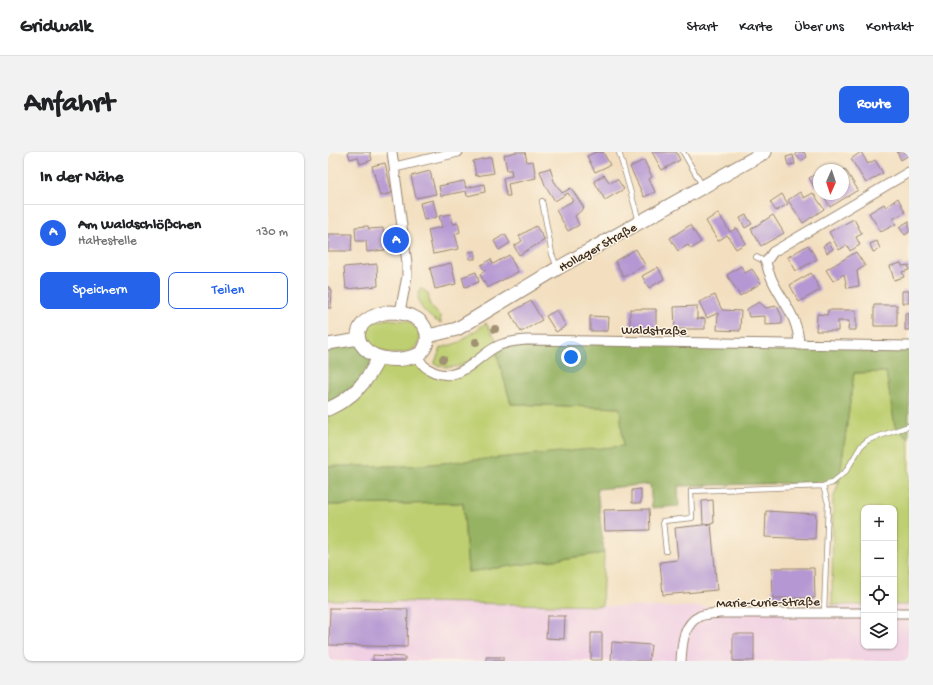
<!DOCTYPE html>
<html lang="de">
<head>
<meta charset="utf-8">
<style>
  body { margin:0; font-family:"Gochi Hand",sans-serif; background:#f2f2f2; color:#202124 }
  .controls { position:absolute; right:12px; bottom:12px; display:grid; overflow:hidden; border-radius:8px; box-shadow:0 1px 3px #0004 }
  .controls button { width:36px; height:36px; display:grid; place-items:center; padding:0; border:0; border-bottom:1px solid #e0e0e0; background:#fff; color:#202124; font:20px sans-serif }
  .compass { position:absolute; left:485px; top:12px; width:36px; height:36px; border-radius:50%; background:#fff; box-shadow:0 1px 3px #0004; rotate:183deg }
  .you { position:absolute; left:243px; top:205px; width:14px; height:14px; margin:-10px; border:3px solid #fff; border-radius:50%; background:#1a73e8; box-shadow:0 0 0 6px #1a73e833 }
  .badge { display:grid; place-items:center; width:26px; height:26px; border-radius:50%; background:#2563eb; color:#fff; font-size:13px; font-weight:700 }
  .pin { position:absolute; translate:-50% -50%; border:2px solid #fff; box-shadow:0 1px 4px #0006 }
  .list { margin:0; padding:0; list-style:none }
  h2 { display:flex; justify-content:space-between; align-items:center; height:52px; margin:0; padding:0 16px; font-size:17px }
  h2 small { font-size:13px; font-weight:400; color:#757577 }
  .list li { display:grid; grid-template-columns:26px 1fr auto; gap:12px; align-items:center; box-sizing:border-box; height:56px; padding:0 16px; border-top:1px solid #e0e0e0 }
  .list b { display:block; font-size:15px; white-space:nowrap }
  .list p { margin:0; font-size:13px; white-space:nowrap; color:#757577 }
  .list em { font-size:13px; font-style:normal; color:#757577 }
  .actions { display:flex; gap:8px; padding:12px 16px }
  .actions a { flex:1; padding:9px 0; border:1px solid #2563eb; border-radius:8px; text-align:center; font-size:14px; color:#2563eb }
  .actions .main { background:#2563eb; color:#fff }
  .icon { flex:none; width:22px; height:22px; fill:none; stroke:currentColor; stroke-width:2; stroke-linecap:round; stroke-linejoin:round }
  .map { position:relative; flex:none; width:581px; height:509px; overflow:hidden; border-radius:8px }
  header { display:flex; align-items:center; gap:24px; box-sizing:border-box; height:56px; padding:0 20px; background:#fff; border-bottom:1px solid #e0e0e0 }
  header strong { font-size:19px }
  nav { display:flex; gap:22px; margin-inline-start:auto; font-size:14px }
  .intro { display:flex; align-items:center; justify-content:space-between; box-sizing:border-box; height:96px; padding:0 24px }
  h1 { margin:0; font-size:28px }
  .button { padding:10px 18px; border-radius:8px; background:#2563eb; color:#fff; font-size:14px; font-weight:700 }
  main { display:flex; gap:24px; padding:0 24px }
  aside { flex:1; background:#fff; border-radius:8px; box-shadow:0 1px 3px #0004 }
  .map>svg:first-child { display:block }
</style>
</head>
<body>
<header>
<strong>Gridwalk</strong>
<nav><a>Start</a><a>Karte</a><a>Über uns</a><a>Kontakt</a></nav>
</header>
<div class="intro"><h1>Anfahrt</h1><a class="button">Route</a></div>
<main>
<aside>
<h2>In der Nähe<small></small></h2>
<ul class="list">
<li><span class="badge">A</span><div><b>Am Waldschlößchen</b><p>Haltestelle</p></div><em>130 m</em></li>
</ul>
<div class="actions"><a class="main">Speichern</a><a>Teilen</a></div>
</aside>
<div class="map">
<svg width="581" height="509" viewBox="0 0 581 509">
  <rect width="100%" height="100%" fill="#fcf5e5"/>
  <filter id="ink" filterUnits="userSpaceOnUse"><feTurbulence type="fractalNoise" baseFrequency=".025" numOctaves="2"/><feDisplacementMap in="SourceGraphic" scale="8" xChannelSelector="R" yChannelSelector="G"/><feConvolveMatrix kernelMatrix="1 2 1 2 8 2 1 2 1" color-interpolation-filters="sRGB"/></filter>
  <filter id="wash" filterUnits="userSpaceOnUse"><feTurbulence type="fractalNoise" baseFrequency=".012" numOctaves="4" result="noise"/><feDisplacementMap in="SourceGraphic" scale="16" xChannelSelector="R" yChannelSelector="G"/><feGaussianBlur stdDeviation="0.9" result="paint"/><feColorMatrix in="noise" values="0 0 0 0 0 0 0 0 0 0 0 0 0 0 0 0 0 1.4 0 .05"/><feComposite in="paint" operator="in"/></filter>
  <g filter="url(#wash)">
    <rect width="100%" height="100%" fill="#f3dfc0"/>
    <path fill="#f1d0e3" d="M0,448l328,7 208,-2v41h30v-41h15v56h-581z"/>
    <path fill="#becf71" stroke="#7c7c48" d="M92,136l8,5 2,12 10,11 1,7c-9,-3 -22,-15 -23,-24 0,-3 1,-8 2,-11z
      M60,167l20,2 10,8 2,12 -6,8c-18,8 -31,5 -46,-6l-3,-10 6,-10z
      M158,171l11,18c-21,14 -36,34 -63,23l7,-16 19,-6z
      M167,195l16,57 110,4 2,39 -212,19h-83v-57l47,-43 33,-8 39,17z
      M558,220l9,55 14,12v166h-15v-97h-30v97h-32l1,-106 6,-17 15,-109z
      M135,351l5,69 136,-19 -2,53 -274,-6v-95z"/>
    <path fill="#96b263" stroke="#686e40" d="M31,187l16,27 -47,43v-65z
      M182,190l399,3v94l-14,-12 -9,-55 -32,1 -15,109 -161,4 1,20 -27,2 -2,-24 -53,5 7,64 -136,19 -5,-69 -135,2v-39h83l212,-20 -3,-38 -109,-4 -16,-57z"/>
    <g id="blocks">
      <path fill="#b598d3" d="M20,0h22l2,8 -12,4 -2,-7 -8,2z
        M188,0h9l2,10 6,-1 3,17 -28,6 2,12h-4l-3,-18 9,-2 -1,-6h-4l-3,-15z
        M268,0h7l7,13 -15,7 -8,-16z
        M324,0h24l4,8 -18,10z
        M470,0h6l3,5 -6,4 -6,-7z
        M533,0l7,12 7,-4 8,13 -17,10 -15,-24z
        M569,0h12v3l-8,5z
        M465,3l2,9 -7,1 -2,-8z
        M163,5l3,16 -18,3 -3,-15z
        M316,8l8,17 -3,2 6,13 -11,5 -14,-30z
        M57,11l7,30 -12,3 -8,-30z
        M222,16l4,13 8,12 9,-5 13,20 -9,8 4,9 -11,6 -12,-21 17,-9 -5,-8 -13,8 -10,-16 -5,-14z
        M517,17l13,21 -28,17 -7,-13h20v-24z
        M102,19l6,23 -20,4 -5,-22z
        M491,20v12l-5,3 -5,-9z
        M276,23l6,8 7,-4 7,10 -19,11 -11,-19z
        M136,29l2,7 18,-4 1,8 -18,4 -1,-5 -25,5 -2,-10z
        M472,40l4,6 9,-5 11,16 -21,14 -15,-23z
        M454,42l6,10 -12,7 -6,-9z
        M570,46l7,14 -12,7 3,5 -15,8 -12,-19 15,-9 2,3z
        M105,48l4,17 -13,3 -4,-17z
        M390,61l12,19 7,-4 9,15 -10,6 -9,-14 -9,6 -12,-20z
        M123,62l2,10 5,-1 2,9 -5,2 4,15 -26,5 -5,-24 14,-3 -3,-11z
        M418,63l6,9 -7,4 -5,-10z
        M445,63l11,18 -23,13 -10,-17z
        M526,67l8,15 -6,3 4,8 -10,6 -3,-6 -8,5 -10,-18z
        M581,69v11l-4,3 -6,-8z
        M362,73l11,17 -10,7 -3,-4 -10,6 -8,-13z
        M40,74l1,3 14,-1 2,22 -18,2 -1,-11h-10l-1,-14z
        M208,74l9,14 -26,15 -5,-9 8,-5 -3,-5z
        M0,82h24l-1,17h-23z
        M177,82l5,9 -11,7 -5,-9z
        M549,89l3,8 -7,3 -3,-8z
        M501,90l4,7 -6,4 -4,-7z
        M480,93l9,14 -21,12 -8,-14z
        M308,97l9,16 -21,12 -9,-16z
        M147,99v8h-6l-1,-7z
        M528,100l9,14 -8,5 2,15 -12,2 -3,-14 -11,7 -7,-11z
        M181,103l9,17 -31,16 -7,-14 5,-3 -4,-6 10,-6 2,5z
        M123,111l5,21 -21,5 -5,-21z
        M573,111l1,3 7,-1v5l-7,2 2,5 -10,3 -4,-14z
        M49,112l1,22 -32,3 -2,-22z
        M413,114l4,7 7,-4 9,14 -21,13 -13,-21z
        M330,115l6,12 -15,9 -7,-12z
        M148,120l3,10 -14,5 -3,-10z
        M483,121l9,17 -21,12 -9,-17z
        M0,134l4,5 -1,17h-3z
        M574,139h7v12h-7z
        M387,143l7,15 19,1 -1,20 -23,-1 1,-17 -11,5 -8,-16z
        M203,149l11,19 -21,12 -11,-19z
        M431,150l7,6 11,-2 5,11v7l-17,1v-9l-16,1 -2,-8z
        M546,153h23v21h-23z
        M369,154v13l8,-1v11h-30l-1,-22z
        M302,157h26v20h-26z
        M229,158l9,16 -10,6 -10,-16z
        M500,158h28v20h-8l1,-9h-11v10h-22l1,-17 10,1z
        M577,161h4v17h-4z
        M262,164l19,1 -1,14h-18z
        M313,337v14h-9v-13z
        M385,348l1,23 -11,1 -1,-23z
        M321,357l1,21 -45,1 -1,-21z
        M438,359l50,3 -1,25 -50,-2z
        M383,372l6,66 -54,5 -3,-33 18,-2 -3,-32z
        M444,416h42l1,30h-42z
        M2,456l78,1 -1,38 -78,-2z
        M219,464h18l-1,23 -18,-1z
        M263,481h11v27h-11z
        M405,482h21v27h-21z
        M284,490l39,3 -2,16h-38z
        M45,503l32,2v4h-32z
        M158,505h17v4h-17z"/>
    </g>
  </g>
  <g filter="url(#ink)">
    <use href="#blocks" fill-opacity="0" stroke="#97846f" stroke-width="1"/>
    <g fill="none" stroke-linecap="round" stroke-linejoin="round">
      <g stroke="#97846f" stroke-width="6">
        <path id="service" d="M291,0l20,69
          M355,0l19,33
          M214,49l10,53 5,13
          M428,105l10,5
          M495,334l5,17 -4,110
          M338,399l-3,-30 29,-3 -1,-27 132,-5 9,-3 14,-12 15,-25 7,-6 41,-14"/>
      </g>
      <g stroke="#97846f" stroke-width="11">
        <path id="minor" d="M64,0l15,111v13l-7,36
          M67,15l63,-15
          M471,193c0,-34 -27,-52 -33,-83l7,-10 136,-80
          M89,203c4,9 8,13 17,17 25,11 41,-13 60,-24 10,-6 22,-7 33,-8l382,6
          M566,461h15
          M353,509c1,-17 2,-37 19,-45 5,-2 13,-2 19,-3h145"/>
      </g>
      <g stroke="#97846f" stroke-width="13">
        <path id="tertiary" d="M0,192l31,-5"/>
      </g>
      <g stroke="#97846f" stroke-width="15">
        <path id="secondary" d="M60,160c10,0 20,1 29,7 14,9 14,31 -2,37 -50,17 -84,-33 -27,-44z
          M100,184l29,-7 101,-61 207,-116
          M0,257c25,-11 40,-28 51,-52"/>
      </g>
      <use href="#service" stroke="#fff" stroke-width="4.5"/>
      <use href="#minor" stroke="#fff" stroke-width="9"/>
      <use href="#tertiary" stroke="#fff" stroke-width="11"/>
      <use href="#secondary" stroke="#fff" stroke-width="13"/>
    </g>
    <g fill="#a09272">
      <circle cx="167" cy="177" r="4"/>
      <circle cx="148" cy="190" r="4"/>
      <circle cx="115" cy="207" r="4"/>
    </g>
  </g>
  <g text-anchor="middle" stroke-width="3" stroke-linejoin="round" paint-order="stroke">
    <g font-size="13" fill="#3b2a1e" stroke="#fcf5e5">
      <text transform="translate(269 94) rotate(-29)" y="5">Hollager Straße</text>
      <text transform="translate(326 177) rotate(1)" y="5">Waldstraße</text>
      <text transform="translate(440 449) rotate(-1)" y="5">Marie-Curie-Straße</text>
    </g>
  </g>
</svg>
<div class="controls">
<button>+</button>
<button>−</button>
<button><svg class="icon" aria-label="locate" viewBox="0 0 24 24"><circle cx="12" cy="12" r="6"/><path d="M12 2v4M12 18v4M2 12h4M18 12h4"/></svg></button>
<button><svg class="icon" aria-label="layers" viewBox="0 0 24 24"><path d="M12 4l9 5-9 5-9-5zM3 14l9 5 9-5"/></svg></button>
</div>
<svg class="compass" viewBox="-18 -18 36 36"><path d="M0-13l5 13h-10z" fill="#e53935"/><path d="M0 13l5-13h-10z" fill="#757577"/></svg>
<div class="you"></div>
<div class="pin badge" style="left:68px;top:88px">A</div>
</div>
</main>
</body>
</html>
